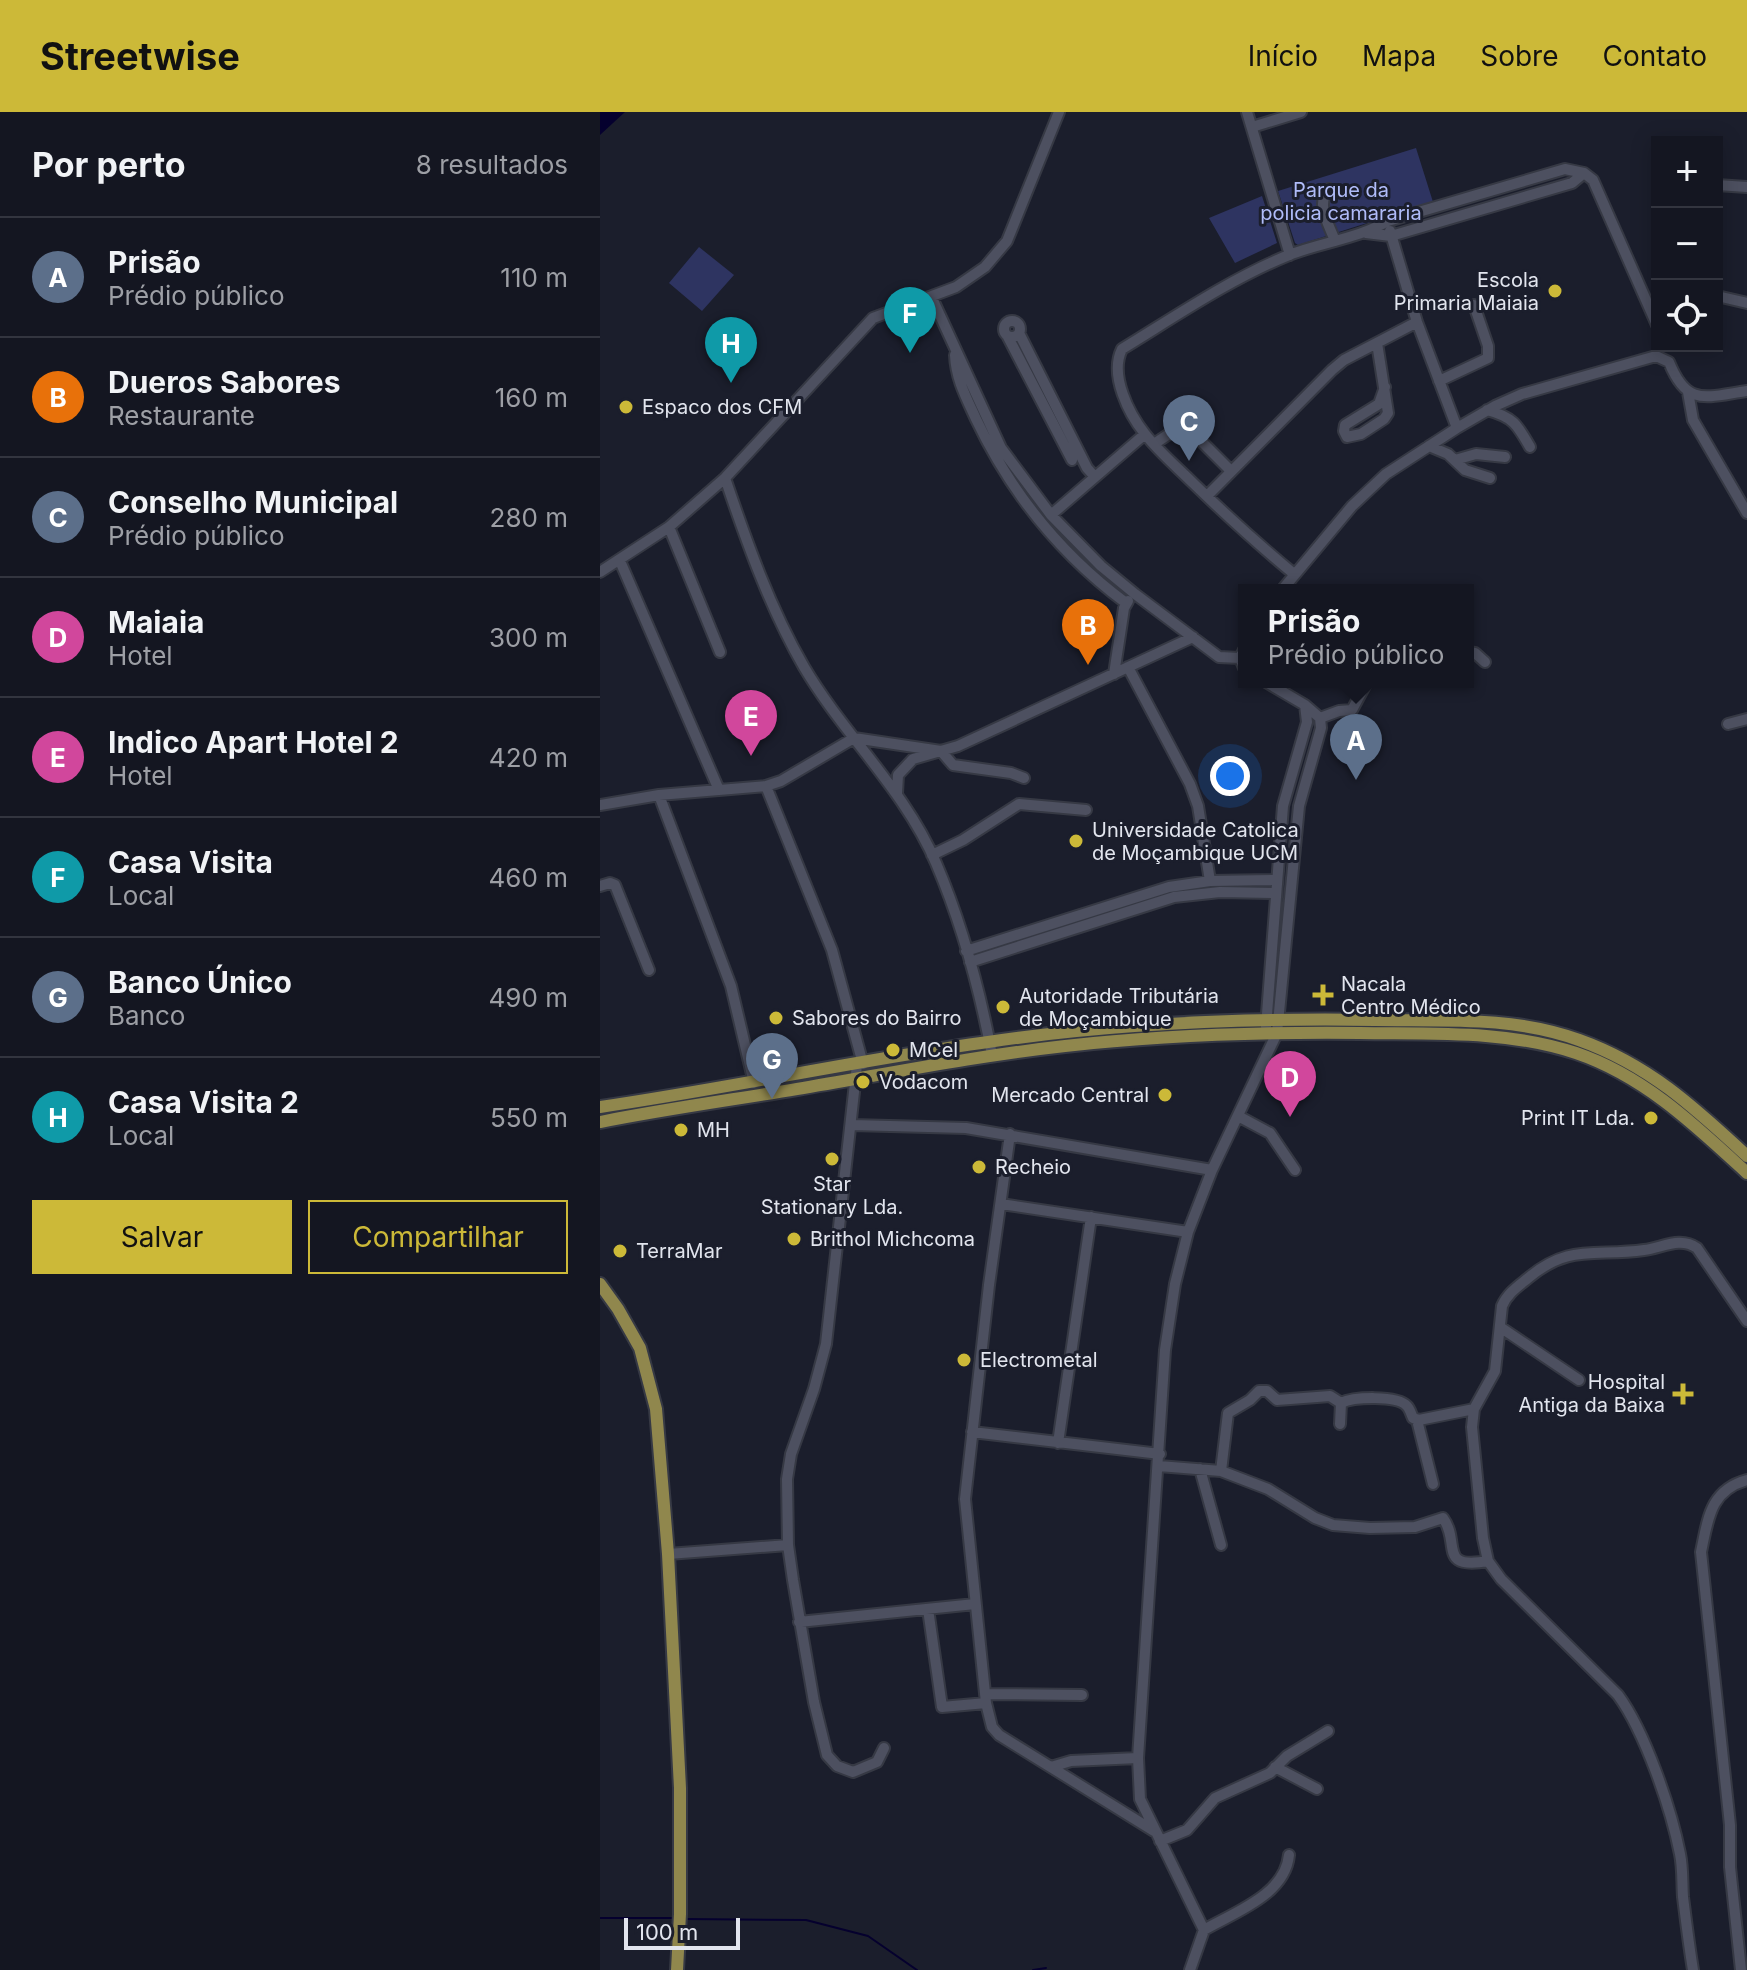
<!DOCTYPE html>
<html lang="pt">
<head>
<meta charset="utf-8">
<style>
  body { margin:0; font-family:Inter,sans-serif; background:#21232e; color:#f1f3f6 }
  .controls { position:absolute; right:24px; top:24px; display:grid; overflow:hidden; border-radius:0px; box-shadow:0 4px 20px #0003 }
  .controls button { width:72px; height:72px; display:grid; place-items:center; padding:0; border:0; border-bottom:2px solid #33353f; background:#141621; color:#f1f3f6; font:40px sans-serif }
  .scale { position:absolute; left:24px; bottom:20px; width:116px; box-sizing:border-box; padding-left:8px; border:4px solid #e2e5ee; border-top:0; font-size:22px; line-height:28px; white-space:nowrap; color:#e2e5ee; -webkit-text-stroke:6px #1b1e2c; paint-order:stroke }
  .you { position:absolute; left:630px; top:664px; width:28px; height:28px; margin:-20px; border:6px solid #fff; border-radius:50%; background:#1a73e8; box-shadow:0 0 0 12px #1a73e833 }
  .badge { display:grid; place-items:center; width:52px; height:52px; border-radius:50%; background:#ccb938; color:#fff; font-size:26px; font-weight:700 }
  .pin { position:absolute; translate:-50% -66px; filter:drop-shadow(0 2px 4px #0008) }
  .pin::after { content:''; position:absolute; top:42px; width:28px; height:24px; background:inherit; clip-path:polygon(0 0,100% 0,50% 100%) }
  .popup { position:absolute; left:638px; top:472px; width:236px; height:104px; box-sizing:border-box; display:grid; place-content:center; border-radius:0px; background:#141621; filter:drop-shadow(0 2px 6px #0005); font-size:26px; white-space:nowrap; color:#9d9fa5 }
  .popup b { font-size:30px; color:#f1f3f6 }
  .popup::after { content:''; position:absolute; left:50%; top:100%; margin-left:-16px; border:16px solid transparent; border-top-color:#141621 }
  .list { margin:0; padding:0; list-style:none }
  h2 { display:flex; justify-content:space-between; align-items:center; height:104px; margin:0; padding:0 32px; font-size:34px }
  h2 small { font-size:26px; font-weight:400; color:#9d9fa5 }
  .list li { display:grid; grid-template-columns:52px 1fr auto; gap:24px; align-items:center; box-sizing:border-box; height:120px; padding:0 32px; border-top:2px solid #33353f }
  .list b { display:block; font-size:30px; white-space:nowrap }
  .list p { margin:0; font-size:26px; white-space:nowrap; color:#9d9fa5 }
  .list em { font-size:26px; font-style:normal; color:#9d9fa5 }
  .actions { display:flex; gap:16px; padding:24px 32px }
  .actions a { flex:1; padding:18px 0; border:2px solid #ccb938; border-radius:0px; text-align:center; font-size:28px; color:#ccb938 }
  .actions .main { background:#ccb938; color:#111 }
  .icon { flex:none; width:44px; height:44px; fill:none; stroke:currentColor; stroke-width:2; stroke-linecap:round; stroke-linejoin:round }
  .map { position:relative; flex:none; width:1147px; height:1858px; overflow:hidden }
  header { display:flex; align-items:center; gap:48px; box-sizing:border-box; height:112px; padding:0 40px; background:#ccb938; color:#111 }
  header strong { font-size:38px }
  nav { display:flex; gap:44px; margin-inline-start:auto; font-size:28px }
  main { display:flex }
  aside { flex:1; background:#141621 }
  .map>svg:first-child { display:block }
</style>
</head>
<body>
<header>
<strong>Streetwise</strong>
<nav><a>Início</a><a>Mapa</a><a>Sobre</a><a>Contato</a></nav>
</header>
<main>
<aside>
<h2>Por perto<small>8 resultados</small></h2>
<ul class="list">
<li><span class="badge" style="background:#5c6f8a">A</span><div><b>Prisão</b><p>Prédio público</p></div><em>110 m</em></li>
<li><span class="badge" style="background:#e8710a">B</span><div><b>Dueros Sabores</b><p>Restaurante</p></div><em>160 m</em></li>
<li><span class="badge" style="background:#5c6f8a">C</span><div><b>Conselho Municipal</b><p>Prédio público</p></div><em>280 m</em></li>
<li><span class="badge" style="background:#d1479c">D</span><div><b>Maiaia</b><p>Hotel</p></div><em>300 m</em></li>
<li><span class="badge" style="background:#d1479c">E</span><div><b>Indico Apart Hotel 2</b><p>Hotel</p></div><em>420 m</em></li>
<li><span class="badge" style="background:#0f9aa8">F</span><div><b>Casa Visita</b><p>Local</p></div><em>460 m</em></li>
<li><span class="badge" style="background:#5c6f8a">G</span><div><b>Banco Único</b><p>Banco</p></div><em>490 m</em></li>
<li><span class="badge" style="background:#0f9aa8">H</span><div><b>Casa Visita 2</b><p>Local</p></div><em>550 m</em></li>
</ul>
<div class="actions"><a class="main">Salvar</a><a>Compartilhar</a></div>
</aside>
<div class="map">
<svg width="1147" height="1858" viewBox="0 0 1147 1858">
  <rect width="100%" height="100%" fill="#1b1e2c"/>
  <path fill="#2e3461" d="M816,36l17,54 -135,43 -3,-2 -17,-52z
    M662,84l15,47 -42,20 -26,-45z
    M99,135l35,28 -32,36 -33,-28z"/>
  <path fill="#05002e" d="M0,0h25l-25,23z"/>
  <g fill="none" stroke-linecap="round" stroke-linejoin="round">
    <path stroke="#05002e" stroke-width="2" d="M0,1806h72
      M86,1807l120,1 62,16 49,34
      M433,1858l13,-2"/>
    <g stroke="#363944" stroke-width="14">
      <path id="minor" d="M647,0l43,143
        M652,15l49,-15
        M1117,73l30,2
        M729,77c-14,15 0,35 6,52
        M790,119l27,91 40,106
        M766,121l25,3 181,-53 12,-10
        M1117,184l30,7
        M332,186l69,150 50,67 50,51 34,28 84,63 21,1
        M404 217a8 8 0 1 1 16 0a8 8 0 1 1-16 0Z
        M419,221l68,135 8,9
        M408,225l64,123
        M777,231l11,70 -4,6 -23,15 -14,3 -3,-6 1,-6 34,-21 6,-17
        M355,243c1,24 11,42 21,64 35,74 84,135 150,184
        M839,269l49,-23v-12l-14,-41
        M1088,280l5,28 54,93
        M887,298c26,7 30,14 43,37
        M554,332l30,-20 47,47
        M829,334l19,8 17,16 25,8
        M855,348l21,-6 29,3
        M125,366c22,65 45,130 79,189 40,68 101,123 132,196 26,61 44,128 56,192
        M607,384l125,-126 12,-10 73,-38
        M451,403l94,-81
        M69,415l51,125
        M20,449l99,229
        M0,460l69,-45 56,-49 148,-160 83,-31 29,-20 22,-26 52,-129
        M694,462c-35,-29 -68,-59 -101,-91 -16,-16 -34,-31 -48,-49 -16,-20 -36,-59 -23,-85 54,-33 108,-70 167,-94 33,-13 68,-16 99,-34l177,-52 19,4 9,7 64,145
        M682,478l70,-84 34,-32 71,-46 38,-22 27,-12 134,-38 13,6c18,45 36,35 78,29
        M644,538l-4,8 4,10
        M868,540l7,1 10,9
        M528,555l62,117 8,22 12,75
        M514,562l10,-66 4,-7
        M720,606l19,-7 13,-1 15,-28
        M1128,612l19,-5
        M166,674l66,164 31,114
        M297,681l1,-18 15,-16 45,-13 235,-109
        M59,683l72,191 23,97
        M0,693l59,-10 107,-9 15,-5 73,-43 87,13 12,14 58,8 13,5
        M332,743l31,-15 56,-36 67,6
        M0,774l10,-3 5,2 34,85
        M366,839l203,-64 41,-6 67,-1
        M370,850l204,-65 46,-5 55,1
        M666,915l17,-221 24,-84 -2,-17
        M257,953l-31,279 -12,45 -23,65 -4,25 1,66 5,35 21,122 13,53 10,11 16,6 24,-10 7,-14
        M638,1004l32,17 25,37
        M252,1013l114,3 246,42
        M410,1022l-21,151 -24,214 21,204 6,24 7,8 155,96
        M401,1092l187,28
        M900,1215l79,53
        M740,1312l1,-21c12,-6 56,-8 66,3 3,3 4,8 6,12l6,2
        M372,1320l188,22
        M458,1331l33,-226
        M559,1354l62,5 47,18 47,29 18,7 37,3 45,-1 28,-9c18,25 -6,52 45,43
        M600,1357l21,76
        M621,1359l7,-58 22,-13 9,-9h8l10,9 53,-4 11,7
        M833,1372l-15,-60 1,-4 55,-11
        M68,1442l120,-9
        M328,1497l14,98 44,-4
        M199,1510l176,-18
        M385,1582l97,1
        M451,1655l20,-6 67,-3
        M675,1655l42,22
        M560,1729l27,-11 28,-32 55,-25 17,-17 41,-25
        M604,1818c31,-18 81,-35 85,-75
        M590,1858l14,-40 -64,-131 -2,-41 27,-408 10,-66 13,-52 24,-62 65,-137 22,-227 22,-78 -1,-10 -15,-13 -39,-23
        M1093,1858c-4,-24 -7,-49 -10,-73 -1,-14 0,-29 -3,-43 -9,-46 -35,-122 -62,-159l-117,-116 -13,-18 -5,-23 -11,-111 2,-18 21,-38 7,-65c5,-12 15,-19 25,-27 42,-36 68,-22 117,-29 18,-2 36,-14 53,-2l50,73
        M1141,1858l-11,-103v-42l-29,-273c7,-33 9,-62 46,-72"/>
    </g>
    <g stroke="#363944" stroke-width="16">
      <path id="major" d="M0,995c130,-19 258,-47 388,-65 128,-19 258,-24 387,-22 68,1 139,-4 204,20 70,25 115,67 168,116
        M0,1010c65,-13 131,-22 197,-33 89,-15 178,-33 268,-43 98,-11 197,-14 295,-13 73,1 146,-3 216,20 68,23 119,72 171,120
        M0,1172l18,25 22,39 16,61 12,145 12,234v126l-3,56"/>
    </g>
    <use href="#minor" stroke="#4d5060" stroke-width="10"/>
    <use href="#major" stroke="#90874d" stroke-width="12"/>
  </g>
  <g fill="#ccb938" stroke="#1b1e2c" stroke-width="3">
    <circle cx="955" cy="179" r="8"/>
    <circle cx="26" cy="295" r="8"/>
    <circle cx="476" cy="729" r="8"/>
    <path d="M719 871h8v8h8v8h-8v8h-8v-8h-8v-8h8z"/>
    <circle cx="403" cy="895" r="8"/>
    <circle cx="176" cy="906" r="8"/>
    <circle cx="293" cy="938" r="8"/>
    <circle cx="263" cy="970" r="8"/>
    <circle cx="565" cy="983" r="8"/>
    <circle cx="1051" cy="1006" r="8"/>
    <circle cx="81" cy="1018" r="8"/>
    <circle cx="232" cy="1047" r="8"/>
    <circle cx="379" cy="1055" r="8"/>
    <circle cx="194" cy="1127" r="8"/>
    <circle cx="20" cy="1139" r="8"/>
    <circle cx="364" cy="1248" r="8"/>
    <path d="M1079 1270h8v8h8v8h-8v8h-8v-8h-8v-8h8z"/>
  </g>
  <g text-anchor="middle" stroke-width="6" stroke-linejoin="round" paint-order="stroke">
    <g font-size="20" fill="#b0bcf9" stroke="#1b1e2c">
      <text x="741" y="85">Parque da<tspan x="741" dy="23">policia camararia</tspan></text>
    </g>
    <g font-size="20" fill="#e2e5ee" stroke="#1b1e2c" text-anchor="start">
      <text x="939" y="175" text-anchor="end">Escola<tspan x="939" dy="23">Primaria Maiaia</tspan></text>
      <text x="42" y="302">Espaco dos CFM</text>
      <text x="492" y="725">Universidade Catolica<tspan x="492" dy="23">de Moçambique UCM</tspan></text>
      <text x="741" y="879">Nacala<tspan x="741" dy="23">Centro Médico</tspan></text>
      <text x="419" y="891">Autoridade Tributária<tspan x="419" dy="23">de Moçambique</tspan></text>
      <text x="192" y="913">Sabores do Bairro</text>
      <text x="309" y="945">MCel</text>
      <text x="279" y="977">Vodacom</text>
      <text x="549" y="990" text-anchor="end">Mercado Central</text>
      <text x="1035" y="1013" text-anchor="end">Print IT Lda.</text>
      <text x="97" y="1025">MH</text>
      <text x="395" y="1062">Recheio</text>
      <text x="232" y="1079" text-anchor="middle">Star<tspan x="232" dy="23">Stationary Lda.</tspan></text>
      <text x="210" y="1134">Brithol Michcoma</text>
      <text x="36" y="1146">TerraMar</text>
      <text x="380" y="1255">Electrometal</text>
      <text x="1065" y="1277" text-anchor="end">Hospital<tspan x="1065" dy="23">Antiga da Baixa</tspan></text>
    </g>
  </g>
</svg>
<div class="controls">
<button>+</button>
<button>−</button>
<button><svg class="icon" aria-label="locate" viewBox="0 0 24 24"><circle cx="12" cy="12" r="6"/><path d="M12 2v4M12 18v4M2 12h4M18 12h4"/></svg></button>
</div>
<div class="scale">100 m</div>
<div class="you"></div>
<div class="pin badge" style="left:756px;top:668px;background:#5c6f8a">A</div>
<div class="popup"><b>Prisão</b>Prédio público</div>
<div class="pin badge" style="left:488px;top:553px;background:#e8710a">B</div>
<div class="pin badge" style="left:589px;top:349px;background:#5c6f8a">C</div>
<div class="pin badge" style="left:690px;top:1005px;background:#d1479c">D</div>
<div class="pin badge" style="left:151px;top:644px;background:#d1479c">E</div>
<div class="pin badge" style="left:310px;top:241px;background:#0f9aa8">F</div>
<div class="pin badge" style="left:172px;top:987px;background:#5c6f8a">G</div>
<div class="pin badge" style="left:131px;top:271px;background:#0f9aa8">H</div>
</div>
</main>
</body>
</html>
